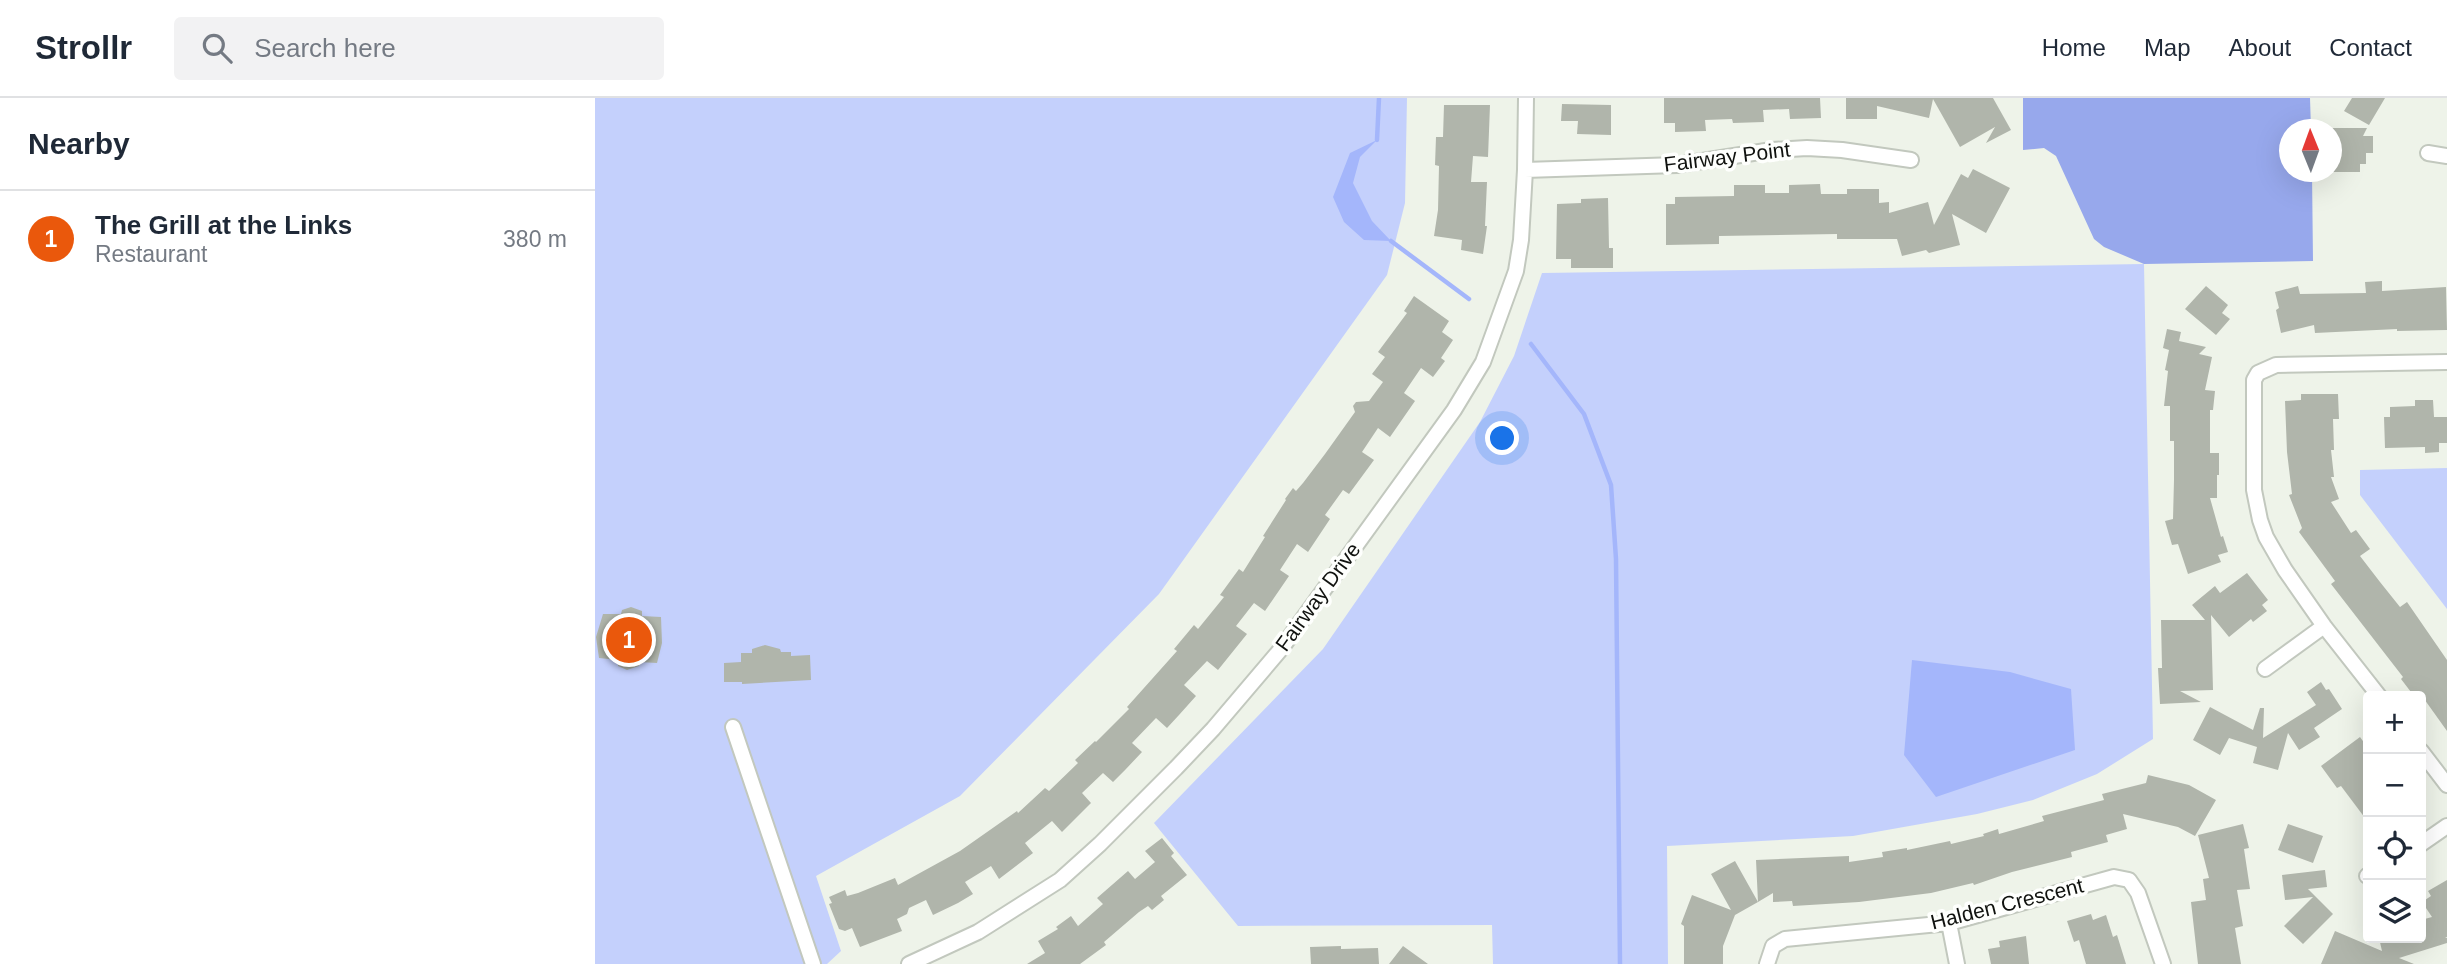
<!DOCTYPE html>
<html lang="en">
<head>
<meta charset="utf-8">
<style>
  body { margin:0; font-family:Helvetica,sans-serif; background:#f2f2f3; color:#1f2937 }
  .controls { position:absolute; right:21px; bottom:21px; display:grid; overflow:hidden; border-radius:7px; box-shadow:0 7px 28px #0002 }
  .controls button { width:63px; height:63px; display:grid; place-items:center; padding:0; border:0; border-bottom:2px solid #e0e1e3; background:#fff; color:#1f2937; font:35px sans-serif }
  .compass { position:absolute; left:1684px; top:21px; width:63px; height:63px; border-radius:50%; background:#fff; box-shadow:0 7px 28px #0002; rotate:359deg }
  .you { position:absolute; left:908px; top:341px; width:24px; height:24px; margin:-18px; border:5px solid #fff; border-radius:50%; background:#1a73e8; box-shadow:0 0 0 10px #1a73e833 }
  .badge { display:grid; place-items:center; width:46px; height:46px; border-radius:50%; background:#ea580c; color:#fff; font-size:23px; font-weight:700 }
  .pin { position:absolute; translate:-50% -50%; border:4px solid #fff; box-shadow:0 2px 7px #0006 }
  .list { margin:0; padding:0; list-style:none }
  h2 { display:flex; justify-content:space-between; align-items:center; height:91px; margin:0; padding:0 28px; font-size:30px }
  h2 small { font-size:23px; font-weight:400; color:#747a83 }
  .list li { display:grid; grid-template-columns:46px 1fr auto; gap:21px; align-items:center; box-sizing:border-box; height:98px; padding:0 28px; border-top:2px solid #e0e1e3 }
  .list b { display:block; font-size:26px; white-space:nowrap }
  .list p { margin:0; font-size:23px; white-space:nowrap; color:#747a83 }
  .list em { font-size:23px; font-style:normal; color:#747a83 }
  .icon { flex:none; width:38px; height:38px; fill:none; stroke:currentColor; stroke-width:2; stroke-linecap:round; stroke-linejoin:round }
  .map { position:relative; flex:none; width:1852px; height:866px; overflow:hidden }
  header { display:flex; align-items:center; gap:42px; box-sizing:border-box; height:98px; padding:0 35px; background:#fff; border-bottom:2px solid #e0e1e3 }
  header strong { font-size:33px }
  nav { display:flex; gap:38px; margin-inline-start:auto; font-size:24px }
  .search { width:490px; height:63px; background:#f2f2f3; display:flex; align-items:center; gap:18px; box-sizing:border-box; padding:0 24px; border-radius:7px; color:#747a83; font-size:26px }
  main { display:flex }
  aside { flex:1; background:#fff }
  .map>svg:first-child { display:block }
</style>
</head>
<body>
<header>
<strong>Strollr</strong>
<div class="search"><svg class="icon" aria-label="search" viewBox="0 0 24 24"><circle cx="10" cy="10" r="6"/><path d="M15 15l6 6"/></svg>Search here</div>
<nav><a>Home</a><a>Map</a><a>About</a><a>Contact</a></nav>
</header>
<main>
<aside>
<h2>Nearby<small></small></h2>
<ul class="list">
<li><span class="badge">1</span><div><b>The Grill at the Links</b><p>Restaurant</p></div><em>380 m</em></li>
</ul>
</aside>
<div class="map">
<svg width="1852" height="866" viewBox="0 0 1852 866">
  <rect width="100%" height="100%" fill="#eef3e9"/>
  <path fill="#c4d0fc" d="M0,0h812l-2,105 -18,72 -228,319 -199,202 -144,80 25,75 -14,13h-232z
    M1549,166l9,475 -56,35 -64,26 -56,14 -124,22 -186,10 1,118h-175l-1,-39 -254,1 -84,-103 169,-174 157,-227 34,-66 28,-83z
    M1852,370v141l-87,-114v-25z"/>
  <path fill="#97a8ec" d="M1428,0h287l1,31 -22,1v42h23l1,89 -169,3 -40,-17 -10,-8 -38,-83 -12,-8 -21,2z"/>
  <path fill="#a4b6fb" d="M782,42l-17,17 -7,26 19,38 19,20 -27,-1 -20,-18 -11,-25 17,-44z
    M1317,562l98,12 61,17 4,61 -139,47 -32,-42z"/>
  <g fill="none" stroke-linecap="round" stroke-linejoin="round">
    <path stroke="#a4b6fb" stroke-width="4.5" d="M782,42l2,-42
      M796,143l78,58
      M936,246l53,70 27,71 5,74 4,405"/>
  </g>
  <path fill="#b0b5ab" d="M1069,0h156l1,20 -31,1 -1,-10 -26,1 1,12 -31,1 -1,-4 -27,1 1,11 -31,1v-9h-11z
    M1251,0h147l18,32 -25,13 9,-16 -35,20 -27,-48 -4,19 -52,-12v13h-31z
    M1757,0h33l-16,27 -25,-14z
    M967,6l49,1v30l-34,-1 1,-13h-17z
    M849,7h46l-2,52 -15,-1 -2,26h16l-2,44h2l-4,28 -22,-4 1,-10 -28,-4 4,-26 1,-44 -4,-1 1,-28h7z
    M1737,30h35l-4,8h10v17h-7v11h-6v8h-28z
    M1378,71l37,19 -24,45 -34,-19 8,31 -31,8 -3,-3 -24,6 -5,-17h-60v-5l-118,2v8l-53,1v-41h9v-7l59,-1v-11h31v8h24v-8l31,-1 1,10h26v-5h32v14l10,-1v11l39,-11 6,23 27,-51 7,4z
    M1013,100l1,50h4v20h-42v-9h-15l1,-55 24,-1v-4z
    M1787,183v10l64,-4 1,43 -50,1v-2l-82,4 -1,-8 -33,8 -5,-23 3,-2 -4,-16 23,-6 2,8 66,-1 -1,-11z
    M1611,188l22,19 -6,8 8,6 -14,16 -31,-26z
    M819,198l35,25 -7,11 11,8 -12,18 4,3 -12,16 -12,-9 -17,25 11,8 -25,36 -12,-9 -16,24 12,8 -25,34 -6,-4 -18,25 5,4 -22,33 -11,-8 -17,26 9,6 -24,35 -11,-8 -18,23 11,8 -29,36 -11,-9 -23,24 12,11 -17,19 -12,13 -11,-10 -24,25 10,9 -16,17 -13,13 -10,-9 -21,20 9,10 -29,29 -10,-11 -27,22 8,10 -34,26 -8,-13 -26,16 8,12 -15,9 -25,12 -7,-15 -17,8 -2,6 -10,5 5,12 -42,16 -8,-19 -7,3 -6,-2 -10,-25 3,-1 -3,-6 16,-7 2,6 11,-3 37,-15 3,7 62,-34 57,-40 1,2 27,-25 4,3 29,-28 -3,-3 20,-19 1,1 33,-33 -2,-2 50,-56 -3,-2 20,-24 4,4 26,-32 -4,-2 19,-26 4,3 22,-35 -2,-1 23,-36 -1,-1 8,-11 3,3 7,-8 22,-29 30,-42 -2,-6 3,-4 13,-1 14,-19 -11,-8 13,-17 -7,-5 29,-39 -3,-2z
    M1572,231l14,3 -2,9 27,6 -7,7 13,3 -7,33 10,1 -2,19h-3v43h9v22h-2v23h-7l11,39 2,-1 5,16 -10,3 3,7 -33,12 -10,-30 -6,1 -7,-24 8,-2 1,-39v-39h-4v-35h-6l4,-35 -3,-1 4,-20 -6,-2z
    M1706,296h37l1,25h-6l1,31h-3l3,27h-3l8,22 -8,3 20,31 5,-3 14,19 -10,7 20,26 20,25 7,-5 40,58v71l-25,-35h-8l-13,-17 2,-2 -72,-93 4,-3 -36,-49 3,-4 -13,-33 3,-1 -5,-42 -2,-51 16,-1z
    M1820,302h18l1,17h13v26h-8v9l-14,1v-6l-40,1 -1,-31h6v-10l25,-1z
    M1652,475l21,27 -6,5 5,6 -14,11 -2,-3 -22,18 -18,-22 2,75 -33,1 21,11 -41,2 -2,-36h4l-1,-48h44l-13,-15 23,-19 5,7z
    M36,509l11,4v5l19,1 1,26 -5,20 -18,-1v4l-12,4 -9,-4v-6l-19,-2 -3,-21 7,-23h18l1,-4z
    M170,547l15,4 1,3h10v4l19,-1 1,25 -69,4v-2h-18v-19l17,-1v-9h11v-4z
    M1726,584l5,8 3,-1 13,20 -28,19 6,9 -21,13 -11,-17 -10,37 -25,-7 4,-16 -28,-9 -9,17 -27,-15 17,-33 43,23 7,-22h4l-1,30 53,-33 -9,-13z
    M1765,639l8,11v74l-27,-36 -4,2 -16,-22z
    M1553,677l41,10 27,15 -21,36 -17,-9 -55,-13 4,15 -21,6 2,7 -37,10 1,5 -60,15 -38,13 -1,-2 -42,10 -72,9 -66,4 -1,-5 -19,1v-9l-15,9 -2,-42 93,-4v6l34,-5 -1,-5 25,-4v2l43,-9 1,3 33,-8 -1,-2 15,-5 1,5 45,-13 -2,-5 62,-16 -2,-6 44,-11z
    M1648,726l6,24 -5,1 6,40 -13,1 6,36 -8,2 6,36h-43l-7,-62 15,-2 -3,-21 6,-1 -11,-43z
    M1693,726l35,12 -10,27 -35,-13z
    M567,740l12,15 -3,3 16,19 -26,21 3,4 -12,10 -4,-4 -9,6 -35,30 2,3 -26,19h-53l18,-11 -7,-12 20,-12 -2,-2 15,-11 7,10 25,-22 -6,-6 31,-27 7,8 20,-17 -10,-11z
    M1140,763l23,41 -23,13 -12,31v18h-39v-38l-3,-2 11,-29 39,15 -20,-36z
    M1730,772l2,17 -19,2 25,25 -30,30 -19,-18 29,-29 -28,3 -3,-25z
    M1852,782v57l-2,1h2v5l-48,15 15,6h-93l14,-33 47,20 -3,-13h42v-18l11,-3 -10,-15 9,-6 -3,-5z
    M1496,816l2,6 13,-5 7,22 4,-2 9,29h-40l-7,-24 -5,2 -7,-21z
    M1431,838l3,28h-38l-3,-15 12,-2 -1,-6z
    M746,848v3l37,-1 1,16h-68l-1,-17z
    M808,848l25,18h-39z"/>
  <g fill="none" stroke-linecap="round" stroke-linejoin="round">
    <g stroke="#c2c8be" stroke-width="18">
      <path id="street" d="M1833,55l19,3
        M930,72l152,-5 95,-15 35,-2 35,2 69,10
        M1670,571l59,-43
        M1784,598l-55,-70 -39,-56 -19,-33 -6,-17 -6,-30v-110l4,-7 18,-8 171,-3
        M138,629l80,237
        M1826,653l26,34
        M1826,746l26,-18
        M1772,778l1,-1
        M1354,825l8,41
        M314,866l69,-32 82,-52 40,-36 76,-76 37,-39 68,-80 173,-239 29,-48 33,-91 5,-31 4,-70 1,-72
        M1172,866l6,-18 12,-7 164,-16 165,-46 15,3 9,13 25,71"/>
    </g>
    <use href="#street" stroke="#fff" stroke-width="14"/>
  </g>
  <g text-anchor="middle" stroke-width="7" stroke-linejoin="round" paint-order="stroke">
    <g font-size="21" fill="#10120f" stroke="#fefffd">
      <text transform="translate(1132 59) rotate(-7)" y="7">Fairway Point</text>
      <text transform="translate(723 499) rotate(-54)" y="7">Fairway Drive</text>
      <text transform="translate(1412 806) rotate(-14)" y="7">Halden Crescent</text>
    </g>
  </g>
</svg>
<div class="controls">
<button>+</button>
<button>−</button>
<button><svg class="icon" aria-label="locate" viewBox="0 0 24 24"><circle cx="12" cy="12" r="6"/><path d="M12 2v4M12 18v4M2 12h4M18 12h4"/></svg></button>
<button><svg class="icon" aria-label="layers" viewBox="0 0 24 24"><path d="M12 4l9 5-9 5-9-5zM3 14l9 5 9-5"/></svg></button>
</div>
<svg class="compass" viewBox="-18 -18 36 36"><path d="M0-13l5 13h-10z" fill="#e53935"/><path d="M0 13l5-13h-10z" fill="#747a83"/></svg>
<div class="you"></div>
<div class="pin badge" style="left:34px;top:542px">1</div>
</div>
</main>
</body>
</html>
